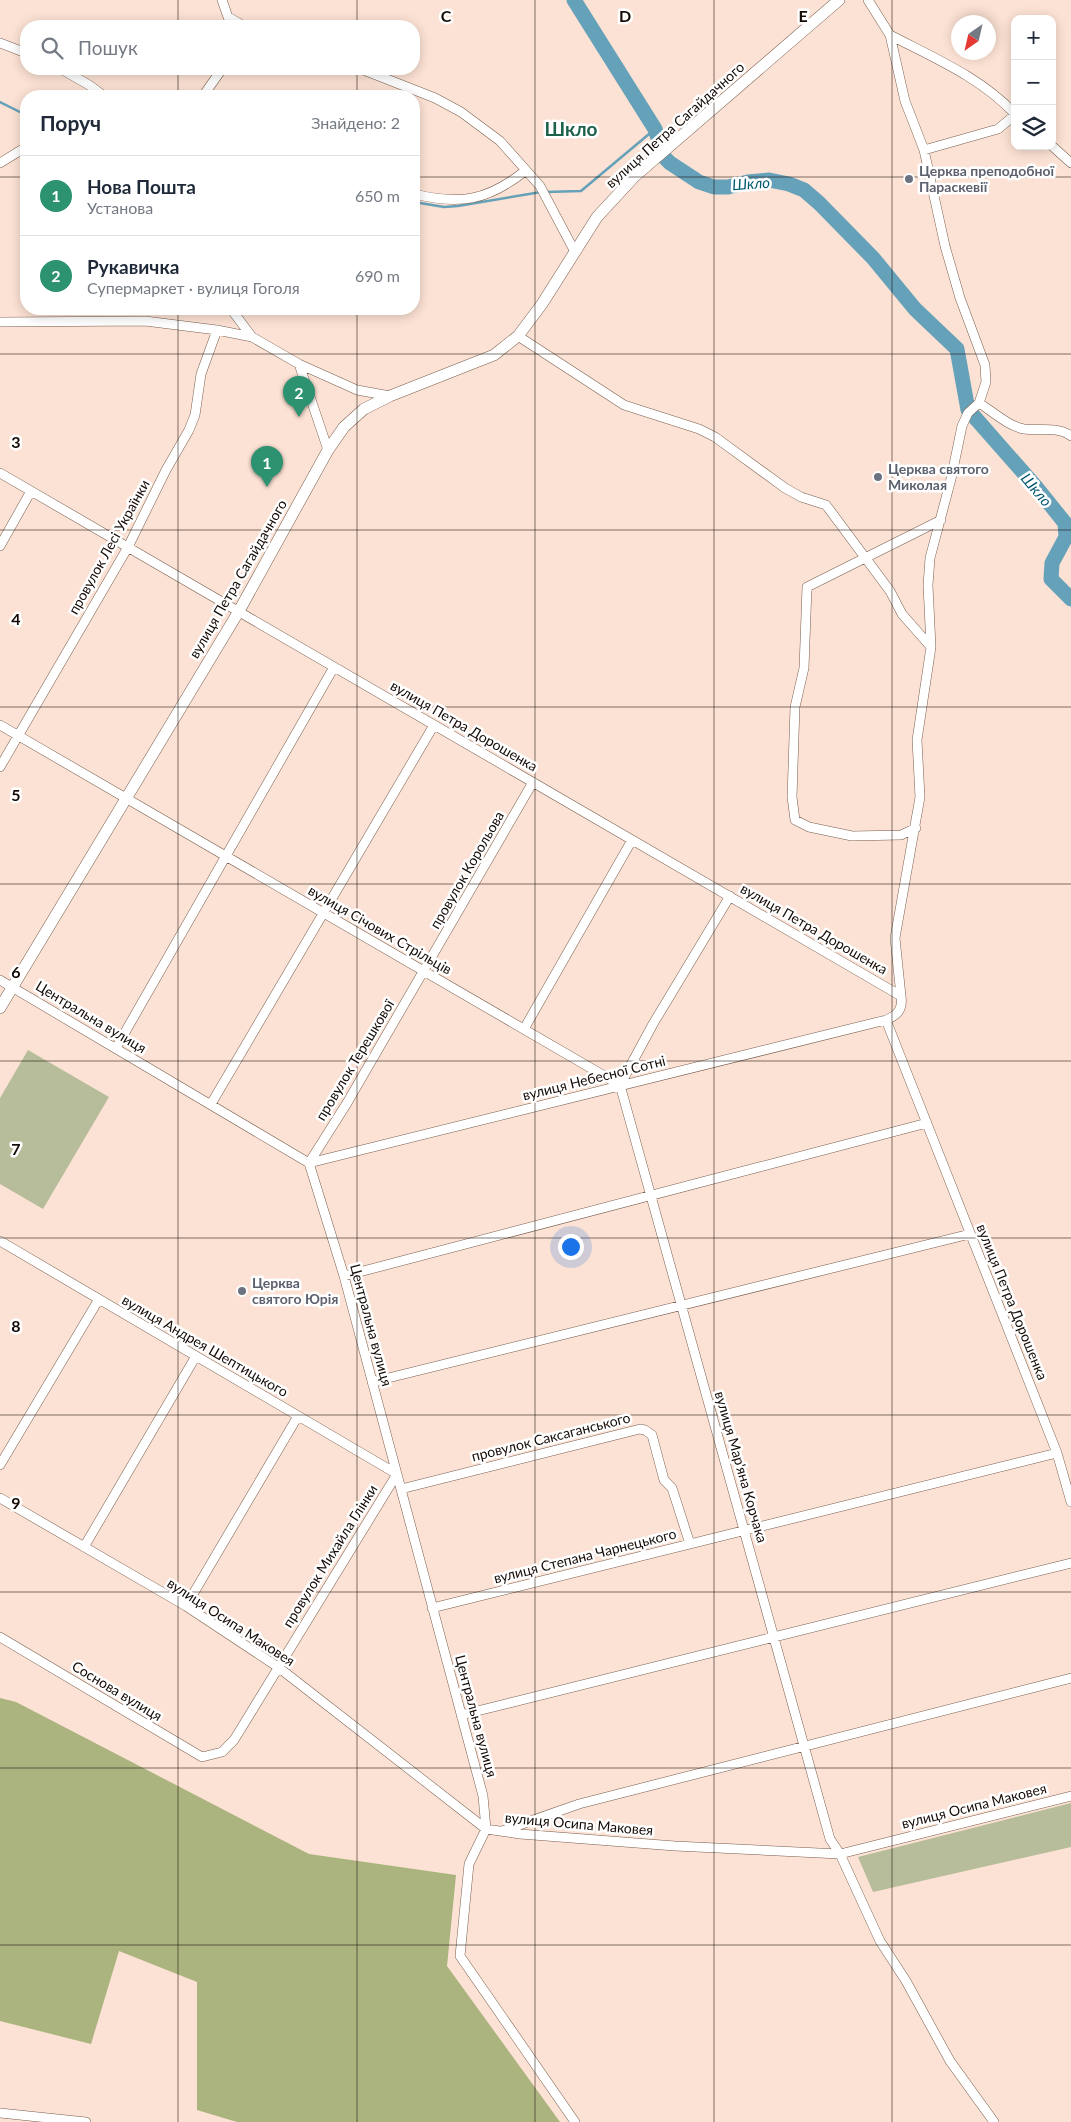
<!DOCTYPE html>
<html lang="uk">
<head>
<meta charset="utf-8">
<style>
  body { margin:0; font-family:Lato,sans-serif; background:#f2f2f3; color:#1f2937 }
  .controls { position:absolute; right:15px; top:15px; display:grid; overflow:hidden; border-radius:10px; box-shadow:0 2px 12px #0003 }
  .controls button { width:45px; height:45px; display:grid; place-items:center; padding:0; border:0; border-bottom:1px solid #e0e1e3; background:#fff; color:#1f2937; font:25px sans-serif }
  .compass { position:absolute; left:951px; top:15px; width:45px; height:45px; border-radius:50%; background:#fff; box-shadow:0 2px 12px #0003; rotate:214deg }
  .you { position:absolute; left:570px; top:1246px; width:18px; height:18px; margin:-12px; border:4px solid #fff; border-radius:50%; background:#1a73e8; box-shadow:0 0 0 8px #1a73e833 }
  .badge { display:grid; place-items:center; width:32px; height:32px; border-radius:50%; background:#2c926f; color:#fff; font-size:16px; font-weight:700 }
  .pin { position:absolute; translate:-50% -41px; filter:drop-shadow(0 1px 2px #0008) }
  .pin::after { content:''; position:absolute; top:26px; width:18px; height:15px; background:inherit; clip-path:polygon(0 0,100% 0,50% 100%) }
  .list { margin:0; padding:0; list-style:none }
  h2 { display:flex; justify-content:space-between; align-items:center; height:65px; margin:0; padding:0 20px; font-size:21px }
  h2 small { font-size:16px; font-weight:400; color:#747a83 }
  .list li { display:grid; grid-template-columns:32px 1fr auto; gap:15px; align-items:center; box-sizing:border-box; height:80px; padding:0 20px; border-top:1px solid #e0e1e3 }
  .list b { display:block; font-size:19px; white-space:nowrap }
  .list p { margin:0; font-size:16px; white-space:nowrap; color:#747a83 }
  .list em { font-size:16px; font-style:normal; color:#747a83 }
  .icon { flex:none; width:28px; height:28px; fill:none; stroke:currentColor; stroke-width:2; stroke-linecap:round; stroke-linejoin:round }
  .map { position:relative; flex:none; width:1071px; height:2122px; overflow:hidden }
  .search { position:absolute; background:#fff; box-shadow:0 2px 12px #0003; left:20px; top:20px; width:400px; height:55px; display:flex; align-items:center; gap:12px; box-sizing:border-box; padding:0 18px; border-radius:20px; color:#747a83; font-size:19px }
  .panel { position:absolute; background:#fff; box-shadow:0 2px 12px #0003; left:20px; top:90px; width:400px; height:225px; border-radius:20px }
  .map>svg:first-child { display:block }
</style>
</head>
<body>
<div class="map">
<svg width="1071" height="2122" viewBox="0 0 1071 2122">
  <rect width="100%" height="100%" fill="#fce2d4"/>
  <path fill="#b7bd9a" d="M28,1050l81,47 -66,112 -43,-25v-86z
    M1071,1803v44l-198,45 -15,-35z"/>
  <path fill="#abb37f" d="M0,1698l16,4 293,152 147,21 -9,91 113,156h-323l-40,-12v-128l-78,-31 -28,93 -91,-23z"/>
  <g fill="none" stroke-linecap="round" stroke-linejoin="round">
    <path stroke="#65a1b9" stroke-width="2.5" d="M0,102l26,13
      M546,192l35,-1 74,-62
      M414,202l30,5 14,-1 83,-14"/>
    <path stroke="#65a1b9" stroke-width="15" d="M574,0l81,129 9,28 6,6 29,19 15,5h14l20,-5 21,-2 20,4 15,6 15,13 54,55 42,51 42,40 11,61
      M971,413l65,74 29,36 1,14 -14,26 -1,16 20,20"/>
    <g stroke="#785e4e" stroke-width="10">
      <path id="minor" d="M222,0l6,17 16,9h12
        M868,0l22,35 15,66 19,49 21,96 15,52 25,67 1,17 -7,21 -11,10 -6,13 -11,53 -21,79 -2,27 3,62 -14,93 3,57 -25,141 6,58
        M890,35c44,23 90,42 125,79
        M0,43l26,10
        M61,69l28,16 15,11
        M361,69l74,29 26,14 39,29 40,45 35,66
        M203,96l19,-27
        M1052,146l19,17
        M924,150l74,-21 17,-14
        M0,163l26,-16
        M414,194c46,11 73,7 111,-23
        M231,309l21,28
        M0,322l145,-1 72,9 35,7 47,27 58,26 33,6
        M518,336l106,69 75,24 16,8 70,51 16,9 25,8 64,86 12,23 29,33
        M299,364l29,86
        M979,403c13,8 29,23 45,26 15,2 34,-3 47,7
        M0,473l901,523c2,13 -3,19 -15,24l171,433 14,49
        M0,546l31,-55
        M0,725l620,360
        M0,767l128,-220 38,-77 23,-40 6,-15 6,-41 16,-44
        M916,828l-15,7 -49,1 -43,-9 -14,-7 -3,-23 3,-90 9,-39 3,-81 134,-67
        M0,980l309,183 35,113 139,520 3,33 -17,35 -9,92 115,166
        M524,1029l108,-189
        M116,1048l218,-381
        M620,1085l210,754 10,15 40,87 26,40 44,80 44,61
        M620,1085l33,-61 77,-128
        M211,1104l223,-379
        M309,1163l577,-143
        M309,1163l38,-60 186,-321
        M0,1241l397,233 -163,266 -12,12 -20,5 -202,-120
        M344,1276l583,-153
        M372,1382l598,-148
        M0,1465l99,-166
        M401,1489l239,-60 5,1 7,5 12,45 8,8 18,56
        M0,1498l186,108 92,61 208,162 34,5 155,12 165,8 231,-58
        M84,1547l112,-191
        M186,1606l112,-190
        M432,1608l625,-155
        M461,1715l610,-152
        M502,1831l77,-27 492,-126
        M0,2113l86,9"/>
    </g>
    <g stroke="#785e4e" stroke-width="12">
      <path id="tertiary" d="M0,1008l239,-397 89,-161 16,-23 20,-18 26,-13 104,-41 24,-19 24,-32 55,-87 38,-41 204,-176"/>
    </g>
    <use href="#minor" stroke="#fff" stroke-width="9"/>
    <use href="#tertiary" stroke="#fff" stroke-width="11"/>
  </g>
  <path fill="none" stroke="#150b06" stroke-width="1" stroke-opacity="0.55" d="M178,0v26M357,0v26M535,0v2122M714,0v2122M892,0v2122M178,69v27M357,69v27M0,177h26M414,177h657M178,309v1813M357,309v1813M0,354h1071M0,530h1071M0,707h1071M0,884h1071M0,1061h1071M0,1238h1071M0,1415h1071M0,1592h1071M0,1768h1071M0,1945h1071"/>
  <g fill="#6b7280" stroke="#fff" stroke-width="2">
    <circle cx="909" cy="179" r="5"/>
    <circle cx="878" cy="477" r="5"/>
    <circle cx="242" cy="1291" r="5"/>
  </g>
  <g text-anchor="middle" stroke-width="5" stroke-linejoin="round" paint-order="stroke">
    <g font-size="14" fill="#150b06" stroke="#fff">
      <text transform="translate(675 125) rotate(-42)" y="5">вулиця Петра Сагайдачного</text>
      <text transform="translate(109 547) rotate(-61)" y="5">провулок Лесі Українки</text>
      <text transform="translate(238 579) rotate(-60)" y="5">вулиця Петра Сагайдачного</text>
      <text transform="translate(464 726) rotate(30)" y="5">вулиця Петра Дорошенка</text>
      <text transform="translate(467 870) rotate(-60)" y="5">провулок Корольова</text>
      <text transform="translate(814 929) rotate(30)" y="5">вулиця Петра Дорошенка</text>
      <text transform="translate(380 930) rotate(30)" y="5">вулиця Січових Стрільців</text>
      <text transform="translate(91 1017) rotate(31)" y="5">Центральна вулиця</text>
      <text transform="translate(355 1060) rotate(-59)" y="5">провулок Терешкової</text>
      <text transform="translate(594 1078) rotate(-14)" y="5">вулиця Небесної Сотні</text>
      <text transform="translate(1012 1302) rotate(68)" y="5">вулиця Петра Дорошенка</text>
      <text transform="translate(371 1325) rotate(75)" y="5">Центральна вулиця</text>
      <text transform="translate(205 1346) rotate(30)" y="5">вулиця Андрея Шептицького</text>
      <text transform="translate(551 1437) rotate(-14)" y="5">провулок Саксаганського</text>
      <text transform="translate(741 1467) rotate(74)" y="5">вулиця Мар'яна Корчака</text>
      <text transform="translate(330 1556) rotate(-58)" y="5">провулок Михайла Глінки</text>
      <text transform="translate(585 1556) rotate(-14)" y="5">вулиця Степана Чарнецького</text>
      <text transform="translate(231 1622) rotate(33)" y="5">вулиця Осипа Маковея</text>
      <text transform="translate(117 1691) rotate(31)" y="5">Соснова вулиця</text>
      <text transform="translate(476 1716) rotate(75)" y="5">Центральна вулиця</text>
      <text transform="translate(974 1806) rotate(-14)" y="5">вулиця Осипа Маковея</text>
      <text transform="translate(579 1824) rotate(5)" y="5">вулиця Осипа Маковея</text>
    </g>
    <g font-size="14" font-weight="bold" fill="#5b616d" stroke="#fff" text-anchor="start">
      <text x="919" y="176">Церква преподобної<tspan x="919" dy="16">Параскевії</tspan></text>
      <text x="888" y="474">Церква святого<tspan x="888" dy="16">Миколая</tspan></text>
      <text x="252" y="1288">Церква<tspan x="252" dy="16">святого Юрія</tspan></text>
    </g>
    <g font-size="15" font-style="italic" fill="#005770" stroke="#fff">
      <text transform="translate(751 184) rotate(-4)" y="5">Шкло</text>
      <text transform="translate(1036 490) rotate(50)" y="5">Шкло</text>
    </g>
    <g font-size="19" font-weight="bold" fill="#1c6249" stroke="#fff">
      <text x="571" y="136">Шкло</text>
    </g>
  </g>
  <g font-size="16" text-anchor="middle" font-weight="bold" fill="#150b06" stroke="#fff" stroke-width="5" stroke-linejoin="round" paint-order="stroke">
    <text x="446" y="22">C</text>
    <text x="625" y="22">D</text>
    <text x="803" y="22">E</text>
    <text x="16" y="448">3</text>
    <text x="16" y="625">4</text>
    <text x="16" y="801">5</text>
    <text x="16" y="978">6</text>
    <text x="16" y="1155">7</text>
    <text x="16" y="1332">8</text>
    <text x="16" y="1509">9</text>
  </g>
</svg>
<div class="controls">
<button>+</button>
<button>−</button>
<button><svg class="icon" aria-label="layers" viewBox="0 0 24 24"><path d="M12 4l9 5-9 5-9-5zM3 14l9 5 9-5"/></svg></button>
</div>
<svg class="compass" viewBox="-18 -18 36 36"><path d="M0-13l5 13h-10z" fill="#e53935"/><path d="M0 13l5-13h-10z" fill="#747a83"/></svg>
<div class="you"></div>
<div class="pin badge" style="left:267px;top:487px">1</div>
<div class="pin badge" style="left:299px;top:417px">2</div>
<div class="search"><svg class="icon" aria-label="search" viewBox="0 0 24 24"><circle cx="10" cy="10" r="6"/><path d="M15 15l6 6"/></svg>Пошук</div>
<section class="panel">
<h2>Поруч<small>Знайдено: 2</small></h2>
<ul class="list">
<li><span class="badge">1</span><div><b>Нова Пошта</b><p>Установа</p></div><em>650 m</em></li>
<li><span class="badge">2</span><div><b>Рукавичка</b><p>Супермаркет · вулиця Гоголя</p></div><em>690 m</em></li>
</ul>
</section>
</div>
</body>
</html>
